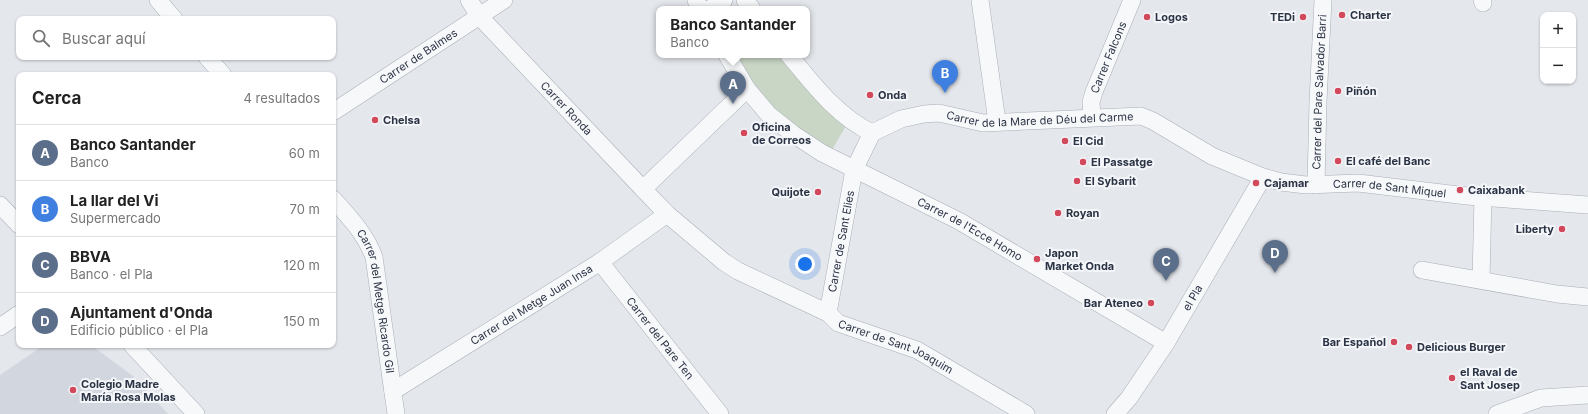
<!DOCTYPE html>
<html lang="es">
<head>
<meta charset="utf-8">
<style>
  body { margin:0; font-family:Inter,sans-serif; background:#f2f2f2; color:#222 }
  .controls { position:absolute; right:12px; top:12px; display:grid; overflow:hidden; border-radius:8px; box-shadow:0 1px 3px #0004 }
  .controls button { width:36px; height:36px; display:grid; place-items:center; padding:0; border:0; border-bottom:1px solid #e0e0e0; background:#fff; color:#222; font:20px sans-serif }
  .you { position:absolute; left:805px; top:264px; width:14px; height:14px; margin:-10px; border:3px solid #fff; border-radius:50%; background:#1a73e8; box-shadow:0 0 0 6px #1a73e833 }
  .badge { display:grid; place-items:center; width:26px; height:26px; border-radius:50%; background:#0f766e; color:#fff; font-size:13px; font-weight:700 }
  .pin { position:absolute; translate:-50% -33px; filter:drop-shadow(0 1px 2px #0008) }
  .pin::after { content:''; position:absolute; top:21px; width:14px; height:12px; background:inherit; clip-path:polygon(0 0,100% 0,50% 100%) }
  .popup { position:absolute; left:656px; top:6px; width:154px; height:52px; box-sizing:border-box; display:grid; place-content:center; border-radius:8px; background:#fff; filter:drop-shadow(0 1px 3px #0005); font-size:13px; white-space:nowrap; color:#767676 }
  .popup b { font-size:15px; color:#222 }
  .popup::after { content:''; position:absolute; left:50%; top:100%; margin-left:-8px; border:8px solid transparent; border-top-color:#fff }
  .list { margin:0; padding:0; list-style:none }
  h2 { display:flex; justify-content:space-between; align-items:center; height:52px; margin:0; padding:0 16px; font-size:17px }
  h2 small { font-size:13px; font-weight:400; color:#767676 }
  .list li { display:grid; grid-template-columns:26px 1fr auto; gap:12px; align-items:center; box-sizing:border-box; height:56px; padding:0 16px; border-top:1px solid #e0e0e0 }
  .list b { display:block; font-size:15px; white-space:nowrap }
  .list p { margin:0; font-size:13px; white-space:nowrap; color:#767676 }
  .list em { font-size:13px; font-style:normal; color:#767676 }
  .icon { flex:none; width:22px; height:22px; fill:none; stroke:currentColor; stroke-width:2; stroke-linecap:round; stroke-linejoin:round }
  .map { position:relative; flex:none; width:1588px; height:414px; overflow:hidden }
  .search { position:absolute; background:#fff; box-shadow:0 1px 3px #0004; left:16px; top:16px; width:320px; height:44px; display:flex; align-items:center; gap:10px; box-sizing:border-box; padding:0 14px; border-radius:8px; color:#767676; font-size:15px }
  .panel { position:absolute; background:#fff; box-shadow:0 1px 3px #0004; left:16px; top:72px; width:320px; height:276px; border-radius:8px }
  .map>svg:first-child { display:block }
</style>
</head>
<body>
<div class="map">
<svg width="1588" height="414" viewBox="0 0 1588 414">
  <rect width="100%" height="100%" fill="#e4e7ec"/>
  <path fill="#d2d6de" d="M44,345h47l42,31 35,38h-168v-39z"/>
  <path fill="#c9d6c5" d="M736,55h47l65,67 -16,28 -39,-23 -36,-35z"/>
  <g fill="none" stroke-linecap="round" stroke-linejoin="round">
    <g stroke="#a9aeb7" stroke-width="18">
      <g id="street">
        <path d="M158,0l16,19"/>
        <path id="s1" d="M469,0l10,16 164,173 24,25 57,48 14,9 90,42 10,10 79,27 109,64"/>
        <path d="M696,0l4,9"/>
        <path d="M745,0l7,9"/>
        <path d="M980,0l17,122"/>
        <path d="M1482,0l1,3"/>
        <path d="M710,9l14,-9"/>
        <path id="s2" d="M727,55l20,34 22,26 24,19 29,19 137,68 207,122"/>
        <path d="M789,55c24,29 48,61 83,78"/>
        <path d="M207,57l16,18"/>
        <path id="s3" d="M333,112l171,-112"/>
        <path id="s4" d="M1092,117l-1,-15 3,-10 38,-92"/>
        <path id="s5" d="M1316,185l2,-83 5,-102"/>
        <path d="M643,189l104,-100"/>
        <path id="s6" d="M333,199c17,19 32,34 41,58l22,157"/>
        <path d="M0,205l19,20"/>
        <path id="s7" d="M600,262l120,152"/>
        <path d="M1422,270l135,24 31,3"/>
        <path d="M1481,280l2,-83"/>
        <path id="s8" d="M828,313l26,-143 18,-37 29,-14 23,-5 15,-1 44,10 158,-7 12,5 59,35 51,21 18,5 25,3 52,-2 109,13 121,9"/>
        <path d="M0,327l19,-13"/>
        <path d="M132,345l64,69"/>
        <path id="s9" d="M393,391l207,-129 67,-48"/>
        <path id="s10" d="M1115,414l14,-16 37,-55 97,-166"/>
        <path d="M1497,414l44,-16 47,-3"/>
      </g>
    </g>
    <use href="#street" stroke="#f7f8fa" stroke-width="17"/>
  </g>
  <g fill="#d1495b" stroke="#f4f6f9" stroke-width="1.5">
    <circle cx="1342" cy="15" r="4"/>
    <circle cx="1147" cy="17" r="4"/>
    <circle cx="1303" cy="17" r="4"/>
    <circle cx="1338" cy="91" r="4"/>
    <circle cx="870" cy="95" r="4"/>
    <circle cx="375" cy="120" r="4"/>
    <circle cx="744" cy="133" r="4"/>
    <circle cx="1065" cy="141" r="4"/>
    <circle cx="1338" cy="161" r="4"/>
    <circle cx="1083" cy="162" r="4"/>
    <circle cx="1077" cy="181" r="4"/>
    <circle cx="1256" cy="183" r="4"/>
    <circle cx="1460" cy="190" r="4"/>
    <circle cx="818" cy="192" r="4"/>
    <circle cx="1058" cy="213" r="4"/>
    <circle cx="1562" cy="229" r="4"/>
    <circle cx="1037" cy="259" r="4"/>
    <circle cx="1151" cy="303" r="4"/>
    <circle cx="1394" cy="342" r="4"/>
    <circle cx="1409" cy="347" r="4"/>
    <circle cx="1452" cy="378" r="4"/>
    <circle cx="73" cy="390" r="4"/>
  </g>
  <g text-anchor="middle" stroke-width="4" stroke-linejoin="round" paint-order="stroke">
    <g font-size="11" font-weight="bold" fill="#2b3445" stroke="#f4f6f9" text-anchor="start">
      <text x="1350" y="19">Charter</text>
      <text x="1155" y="21">Logos</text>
      <text x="1295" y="21" text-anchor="end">TEDi</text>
      <text x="1346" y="95">Piñón</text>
      <text x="878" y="99">Onda</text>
      <text x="383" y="124">Chelsa</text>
      <text x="752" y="131">Oficina<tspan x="752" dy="13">de Correos</tspan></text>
      <text x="1073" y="145">El Cid</text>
      <text x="1346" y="165">El café del Banc</text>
      <text x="1091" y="166">El Passatge</text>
      <text x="1085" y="185">El Sybarit</text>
      <text x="1264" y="187">Cajamar</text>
      <text x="1468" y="194">Caixabank</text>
      <text x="810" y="196" text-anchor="end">Quijote</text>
      <text x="1066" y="217">Royan</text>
      <text x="1554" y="233" text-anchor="end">Liberty</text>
      <text x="1045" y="257">Japon<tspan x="1045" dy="13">Market Onda</tspan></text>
      <text x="1143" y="307" text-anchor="end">Bar Ateneo</text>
      <text x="1386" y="346" text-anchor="end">Bar Español</text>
      <text x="1417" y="351">Delicious Burger</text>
      <text x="1460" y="376">el Raval de<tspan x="1460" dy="13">Sant Josep</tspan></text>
      <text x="81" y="388">Colegio Madre<tspan x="81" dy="13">María Rosa Molas</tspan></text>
    </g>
    <g font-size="11" fill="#2b3445" stroke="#f4f6f9">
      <text dy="4" stroke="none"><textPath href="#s3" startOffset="102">Carrer de Balmes</textPath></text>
      <text dy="4" stroke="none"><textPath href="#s4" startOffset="63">Carrer Falcons</textPath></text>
      <text dy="4" stroke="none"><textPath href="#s5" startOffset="93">Carrer del Pare Salvador Barri</textPath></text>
      <text dy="4" stroke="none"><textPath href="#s1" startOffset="146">Carrer Ronda</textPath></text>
      <text dy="4" stroke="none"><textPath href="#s8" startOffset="359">Carrer de la Mare de Déu del Carme</textPath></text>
      <text dy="4" stroke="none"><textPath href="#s8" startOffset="725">Carrer de Sant Miquel</textPath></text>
      <text dy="4" stroke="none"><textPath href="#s2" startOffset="305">Carrer de l'Ecce Homo</textPath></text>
      <text dy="4" stroke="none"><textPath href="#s8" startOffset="73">Carrer de Sant Elies</textPath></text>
      <text dy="4" stroke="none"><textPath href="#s10" startOffset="140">el Pla</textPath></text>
      <text dy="4" stroke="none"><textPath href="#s6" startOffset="115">Carrer del Metge Ricardo Gil</textPath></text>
      <text dy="4" stroke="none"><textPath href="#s9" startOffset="163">Carrer del Metge Juan Insa</textPath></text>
      <text dy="4" stroke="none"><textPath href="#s7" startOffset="97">Carrer del Pare Ten</textPath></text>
      <text dy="4" stroke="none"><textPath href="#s1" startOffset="559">Carrer de Sant Joaquim</textPath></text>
    </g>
  </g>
</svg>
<div class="controls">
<button>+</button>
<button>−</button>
</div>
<div class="you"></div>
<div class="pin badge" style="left:733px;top:104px;background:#5c6f8a">A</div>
<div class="popup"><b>Banco Santander</b>Banco</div>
<div class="pin badge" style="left:945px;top:93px;background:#3f7fe0">B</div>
<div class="pin badge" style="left:1166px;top:281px;background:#5c6f8a">C</div>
<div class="pin badge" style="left:1275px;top:273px;background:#5c6f8a">D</div>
<div class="search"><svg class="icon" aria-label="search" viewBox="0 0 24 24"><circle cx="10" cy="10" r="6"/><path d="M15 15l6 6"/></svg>Buscar aquí</div>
<section class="panel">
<h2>Cerca<small>4 resultados</small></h2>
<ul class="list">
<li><span class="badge" style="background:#5c6f8a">A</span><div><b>Banco Santander</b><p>Banco</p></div><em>60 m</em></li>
<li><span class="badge" style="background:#3f7fe0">B</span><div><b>La llar del Vi</b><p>Supermercado</p></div><em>70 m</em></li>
<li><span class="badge" style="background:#5c6f8a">C</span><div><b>BBVA</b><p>Banco · el Pla</p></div><em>120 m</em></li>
<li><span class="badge" style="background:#5c6f8a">D</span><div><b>Ajuntament d'Onda</b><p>Edificio público · el Pla</p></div><em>150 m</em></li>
</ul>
</section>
</div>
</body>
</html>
